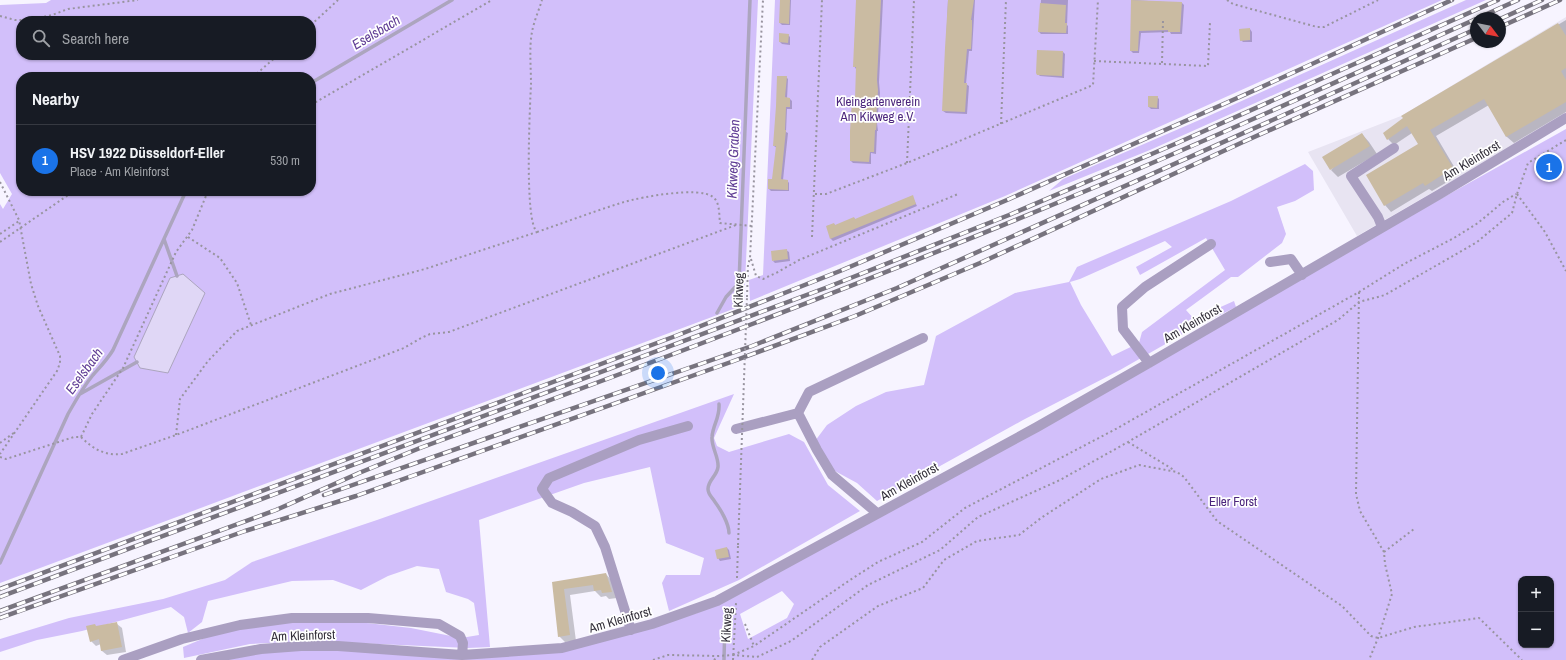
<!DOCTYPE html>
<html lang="en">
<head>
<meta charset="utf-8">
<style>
  body { margin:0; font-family:"Archivo Narrow",sans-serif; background:#20242c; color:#f1f3f6 }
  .controls { position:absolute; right:12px; bottom:12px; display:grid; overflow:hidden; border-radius:8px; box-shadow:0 1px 3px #0004 }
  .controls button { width:36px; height:36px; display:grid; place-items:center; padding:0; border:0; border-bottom:1px solid #363941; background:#171b24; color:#f1f3f6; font:20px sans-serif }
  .compass { position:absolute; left:1470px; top:12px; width:36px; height:36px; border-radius:50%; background:#171b24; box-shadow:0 1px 3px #0004; rotate:122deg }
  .you { position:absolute; left:658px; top:373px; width:14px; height:14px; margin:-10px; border:3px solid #fff; border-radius:50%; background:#1a73e8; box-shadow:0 0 0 6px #1a73e833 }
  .badge { display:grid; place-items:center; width:26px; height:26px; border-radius:50%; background:#1a73e8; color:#fff; font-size:13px; font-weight:700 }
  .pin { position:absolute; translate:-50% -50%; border:2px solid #fff; box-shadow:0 1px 4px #0006 }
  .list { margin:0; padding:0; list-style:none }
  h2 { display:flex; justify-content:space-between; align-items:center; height:52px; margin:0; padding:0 16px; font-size:17px }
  h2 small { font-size:13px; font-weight:400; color:#9ea1a6 }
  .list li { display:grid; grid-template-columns:26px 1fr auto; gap:12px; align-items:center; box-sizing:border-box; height:72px; padding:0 16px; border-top:1px solid #363941 }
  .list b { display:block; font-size:15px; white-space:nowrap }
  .list p { margin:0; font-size:13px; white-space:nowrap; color:#9ea1a6 }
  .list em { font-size:13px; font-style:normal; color:#9ea1a6 }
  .icon { flex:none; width:22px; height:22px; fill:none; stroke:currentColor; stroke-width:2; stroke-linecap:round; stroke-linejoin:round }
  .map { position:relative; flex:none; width:1566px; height:660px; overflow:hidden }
  .search { position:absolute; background:#171b24; box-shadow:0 1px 3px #0004; left:16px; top:16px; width:300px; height:44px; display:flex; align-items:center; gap:10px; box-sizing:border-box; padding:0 14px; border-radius:16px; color:#9ea1a6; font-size:15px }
  .panel { position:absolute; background:#171b24; box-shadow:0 1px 3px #0004; left:16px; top:72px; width:300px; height:124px; border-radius:16px }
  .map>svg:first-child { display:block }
</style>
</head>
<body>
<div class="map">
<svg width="1566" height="660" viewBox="0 0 1566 660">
  <rect width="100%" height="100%" fill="#f7f4ff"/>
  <path fill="#e8e4f2" d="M1566,17v98l-209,121 -49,-84 93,-36z"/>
  <path fill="#d2bffa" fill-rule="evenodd" d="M51,0h707l-14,305 -744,278v-379l3,5 9,-15 -12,-21v-168l46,-2zM21,21h290v34h-290zM21,77h290v114h-290z
    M775,0h667l-437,196 -255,105 -1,-21 14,-5z
    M1466,0h20l-336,150 -101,41 14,-12 141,-61z
    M1566,129v531h-1357l93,-12 260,4 135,-39zM1521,579h30v66h-30zM782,591l12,13 -7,14 -39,21 -8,-25z
    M1305,164l8,7 1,19 -19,11 -18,6 9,27 -4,9 -44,34h-7l-45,33 8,9 40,-18 2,6 -46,23 -70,40 -97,50 -146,81 -20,-18 -24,-13 -18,-29 12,-16 29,-19 30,-14 38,-7 12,-49 79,-43 54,-11 8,-15 154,-66zM1206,238l19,32 -83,62 -3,11 -27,13 -31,-51 -11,-23 10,-3 85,-38 7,6 -36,20 4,8z
    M734,394l-20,44 3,8 12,6 60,-18 15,8 24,43 32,26 -121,69 -70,31 -7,-28 4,-8h34l4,-17 -38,-15 -16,-76 -66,16 -105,37 11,127 -22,1 -158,-7 -60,3 -66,14 -1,-11 36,-15 104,-14 88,10 50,10 18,-3 -5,-32 -6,-4 -22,-7 -7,-23 -22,-3 -29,10 -27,14 -28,-10 -41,1 -84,20 -6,21 -14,11 -4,-16 -13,-10 -89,24 -45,9 -37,12v-13l69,-21 94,-19 62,-19 27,-18 125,-42z"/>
  <path fill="#e0d7f6" stroke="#aca5be" d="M183,274l22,19 -37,80 -28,-5 -6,-11 36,-79z"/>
  <path fill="#0003" d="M781,0h10l-1,25h-8l-2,-2z
    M857,0h26l-4,82 1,11 -3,30 1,8h-1l-1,23 -5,-1v11l-18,-1 -2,-2 5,-61v-31l-2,-3z
    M948,0h27l-3,51h-3l-3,33 3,2 -2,28 -21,-1 -3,-2z
    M1041,0h27l-1,25 1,1v8h-27l-2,-2z
    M1132,0l50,3 2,2 -2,29h-11l-1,-2 -29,1 -2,20h-6l-2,-2z
    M1566,20v92l-52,31 -7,-6 -18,-32 -53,31 23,39 -27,16 -3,-2 -38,23 -6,-7 34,-61 -7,-11 -18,12 -6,-6 16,-21 -1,-1z
    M1250,29l2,3v10h-9l-2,-2z
    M788,35l2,2v8l-8,-1 -2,-2z
    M1063,52l2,2 -1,24 -24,-2 -3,-3z
    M786,77l2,2 -1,20h3l2,2v8h-5l-1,23 2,1 -5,47h4l2,3v8h-18l-2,-2 4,-9 4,-32 -3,-2z
    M1157,97l2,2v10h-8l-2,-2z
    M1362,134l7,8 8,12 -39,23 -7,-7z
    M1554,158l10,14 -13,9 -5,-5z
    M912,196l5,10 -84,35 -2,-2 -4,-13 7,-2 2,2 18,-8 2,2z
    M786,250l3,2 1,9 -15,2 -2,-2z
    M727,548l2,2 2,9 -11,2 -2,-3z
    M606,574l6,7 5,17 -8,1 -3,-3 -5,1 -6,-6 -25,4 6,46 -11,1 -6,-6 -6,-53z
    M117,624l5,4 4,24 -19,3 -5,-4 -1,-7 -5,2 -5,-5 6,-14z"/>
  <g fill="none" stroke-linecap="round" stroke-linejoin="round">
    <path stroke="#aca5be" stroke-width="3.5" d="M311,83l141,-83
      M164,239l13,37
      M717,313l9,-16 13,-14 11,-283
      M80,394l57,-32
      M719,404c1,14 -6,20 -7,33 -1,10 7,20 6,30 -1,9 -10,13 -10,22 0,6 5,9 7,13 6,8 14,22 14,31
      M0,563l68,-149c8,-14 15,-27 25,-39 7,-8 14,-15 20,-25l73,-159
      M724,660l1,-43"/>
  </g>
  <path fill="#cabba2" d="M780,0h10l-1,24 -10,-1z
    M856,0h25l-4,80 1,10 -2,31h1l-1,9h-1l-1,22h-4l-1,10 -19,-1v-30l2,-32h3l1,-32h-3z
    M948,0h26l-3,20h1v9l-1,20h-4l-3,34h3l-2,29 -23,-1 3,-63z
    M1131,0l51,2 -2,30h-12v-2l-29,1 -1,20h-8z
    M1040,3l26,2 -1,18h2l-1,10 -28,-1z
    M1558,23l8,13v32l-5,3 5,9v22l-60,35 -22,-38 -54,31 23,38 -28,18 -2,-3 -39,23 -18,-31 52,-31 -11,-18 -20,14 -4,-7 20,-15 -2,-2z
    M1250,28v12l-10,1 -1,-12z
    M779,33l10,1 -1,9 -9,-1z
    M1037,50l26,1 -1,25 -25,-1 -1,-2z
    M777,76h10l-2,21 5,1v9h-4l-1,23h1l-5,49 7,1v10l-20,-1v-10h4l4,-33h-3l3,-40z
    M1148,96h10l-1,12 -9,-1z
    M1362,133l8,13 -40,24 -8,-13z
    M1554,157l6,10 -14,10 -7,-10z
    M913,195l3,9 -86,35 -4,-13 8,-3 1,2 19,-8 1,2z
    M787,249l1,10 -16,2 -1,-10z
    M727,547l2,10 -12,2 -2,-9z
    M606,573l6,19 -10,1 -1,-3 -7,1 -1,-6 -29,4 6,46 -12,2 -6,-55z
    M117,622l5,25 -21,4 -2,-12 -9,3 -4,-16 9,-2 1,2z"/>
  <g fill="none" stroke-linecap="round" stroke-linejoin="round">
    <path stroke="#98949f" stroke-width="2" stroke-dasharray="2 3" stroke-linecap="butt" d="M1227,0l6,4 84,23h7l54,-27
      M0,16l15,4h14l23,-5 16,-6 70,-9
      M311,25l27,-25
      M1094,61l114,5 2,-44
      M1162,63l1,-42
      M253,77l25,-22
      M311,105l181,-105
      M1001,124l5,-124
      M907,163l7,-163
      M0,182l19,38 12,64 7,22 22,50v7l-3,8 -57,83
      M815,194h11l81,-31 186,-78 5,-85
      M1517,194l28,38 21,39
      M537,232c29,-10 58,-21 87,-30 18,-5 75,-16 89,-5 7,5 6,18 7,26l32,3
      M0,234l19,-13
      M188,237l32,21 17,25 14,42
      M812,237l10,-237
      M0,242l74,-51
      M751,259l5,17 7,3 15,-7 21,-12 159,-66
      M1359,292l-3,202 4,17 24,41 1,12 7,30 -14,44 -9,22
      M747,297l1,-32 2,-7 13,-258
      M176,435l4,-36 28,-38 29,-30 93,-37 95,-25 112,-37c-13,-11 -7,-126 -6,-148 0,-16 -2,-37 1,-52 2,-11 7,-22 10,-32
      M81,437c12,12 24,19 41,17l54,-19 228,-87 17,-10 9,-4 19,-2 24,-9 263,-98
      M1128,442l46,28
      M0,443l15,-11
      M0,457l6,2 68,-22h7l11,-23 31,-46 53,-116 16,-22 16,-39
      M1384,552l30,-23
      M737,578l1,-33
      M745,624l9,22
      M733,655l21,-9 96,-66 28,-18 44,-20 43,-34 149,-78 245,-138 45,-28 50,-26 24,-15 25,-21 13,-8
      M653,660l15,-5 50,1 15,-1 24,2 34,-16 77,-56 72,-35 38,-33 82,-37 68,-38 210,-122 21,-18 26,-7 92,-53 35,-29 5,-19 11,-31 38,-23
      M714,660l4,-4
      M733,660l3,-57
      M812,660l8,-13 58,-41 45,-18 21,-28 33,-19 42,-6 22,-17 60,-39 38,-14 38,7 7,5 33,44 125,85 29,30 7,2 36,-11 65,-9 43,42"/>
    <path stroke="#aa9fc1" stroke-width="10" d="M1382,227l-4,-10 -27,-41 43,-28
      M1270,262l21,-3 11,16
      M1149,363l-26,-34 -1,-22 23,-20 66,-43
      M798,413l11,-21 114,-54
      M736,429l62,-16 19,37 15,25 45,38
      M631,630l-26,-83 -10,-21 -23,-14 -20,-9 -10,-14 7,-11 90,-38 49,-14
      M123,660l59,-21 58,-14 52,-7h76l71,6 21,12 3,7 -1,12
      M201,660l60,-11 40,-3h37l124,9 100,-7 90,-24 65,-23 320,-174 112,-64 291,-169 126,-76"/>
    <g stroke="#77737e" stroke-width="4.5">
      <path id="rail" d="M1478,18l40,-18
        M1500,19l42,-19
        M1500,27l60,-27
        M324,495l428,-149 145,-58 579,-259
        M0,589l673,-252 167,-66 167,-71 237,-105 208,-95
        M0,597l828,-310 181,-72 166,-71 323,-144
        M0,611l276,-101 83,-37 61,-25c224,-82 448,-166 668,-258 131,-54 259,-113 388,-171
        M0,618l245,-87 111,-35 375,-134 124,-46 125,-53 263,-121 233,-104"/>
    </g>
    <use href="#rail" stroke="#fff" stroke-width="3" stroke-dasharray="9" stroke-linecap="butt"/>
    <path stroke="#98949f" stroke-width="2" stroke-dasharray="2 3" stroke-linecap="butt" d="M738,545l9,-248"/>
  </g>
  <g text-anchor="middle" stroke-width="3.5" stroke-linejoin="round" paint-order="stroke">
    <g font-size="13" fill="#4c267d" stroke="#fff">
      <text x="878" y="106">Kleingartenverein<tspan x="878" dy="15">Am Kikweg e.V.</tspan></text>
      <text x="1233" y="506">Eller Forst</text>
    </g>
    <g font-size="13" fill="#332f3a" stroke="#fff">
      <text transform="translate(1471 160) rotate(-31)" y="5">Am Kleinforst</text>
      <text transform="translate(738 290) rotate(-88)" y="5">Kikweg</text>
      <text transform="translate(1192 323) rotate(-30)" y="5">Am Kleinforst</text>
      <text transform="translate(909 481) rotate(-29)" y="5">Am Kleinforst</text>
      <text transform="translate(620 619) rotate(-16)" y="5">Am Kleinforst</text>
      <text transform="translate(726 625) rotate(-87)" y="5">Kikweg</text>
      <text transform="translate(303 635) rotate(-2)" y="5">Am Kleinforst</text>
    </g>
    <g font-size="14" font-style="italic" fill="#603d95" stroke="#fff">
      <text transform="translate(376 32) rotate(-31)" y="5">Eselsbach</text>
      <text transform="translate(733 159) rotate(-88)" y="5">Kikweg Graben</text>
      <text transform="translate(84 371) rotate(-54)" y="5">Eselsbach</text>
    </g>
  </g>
</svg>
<div class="controls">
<button>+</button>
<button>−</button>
</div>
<svg class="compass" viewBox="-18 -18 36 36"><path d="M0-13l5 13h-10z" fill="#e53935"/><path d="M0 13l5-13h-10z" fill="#9ea1a6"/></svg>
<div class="you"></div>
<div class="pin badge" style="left:1549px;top:167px">1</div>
<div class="search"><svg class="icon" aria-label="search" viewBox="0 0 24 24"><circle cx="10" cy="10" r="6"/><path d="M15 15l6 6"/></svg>Search here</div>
<section class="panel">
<h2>Nearby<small></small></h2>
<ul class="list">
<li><span class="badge">1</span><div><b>HSV 1922 Düsseldorf-Eller</b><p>Place · Am Kleinforst</p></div><em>530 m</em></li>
</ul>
</section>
</div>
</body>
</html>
